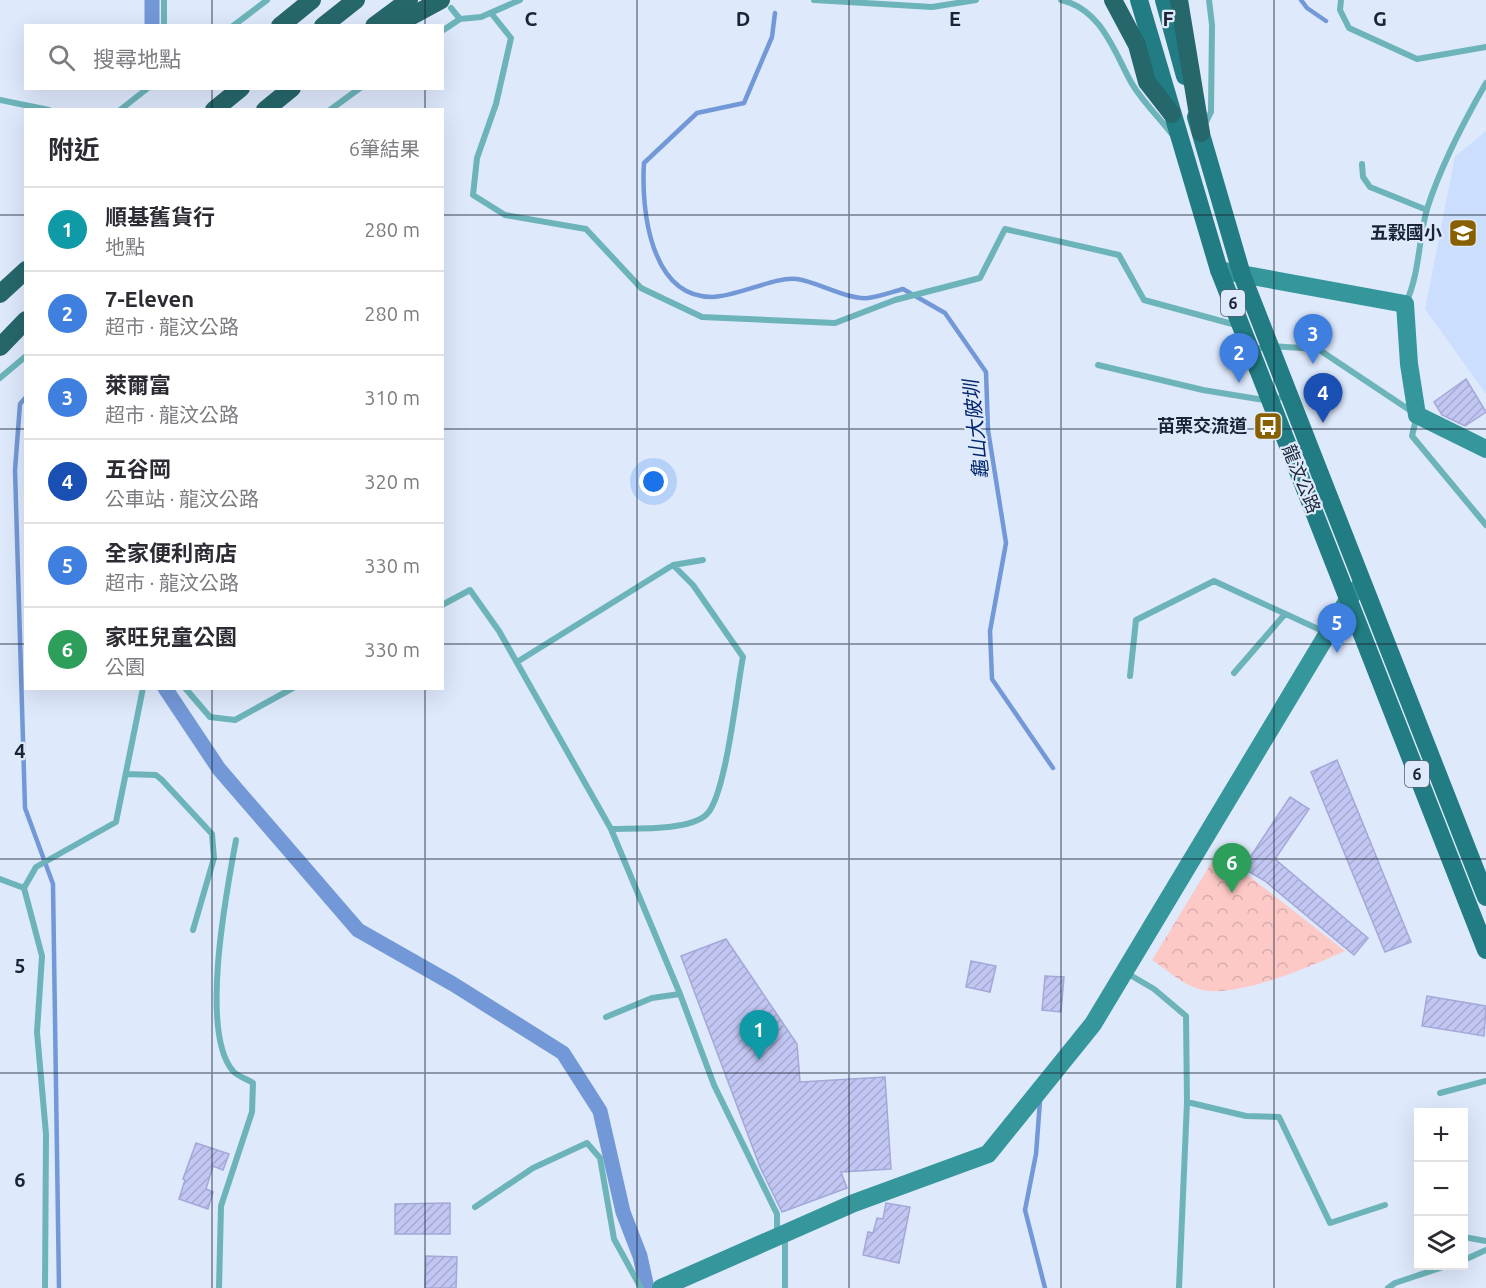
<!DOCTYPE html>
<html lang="zh-TW">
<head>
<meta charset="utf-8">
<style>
  body { margin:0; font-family:Ubuntu,"Noto Sans TC",sans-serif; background:#f7f7f7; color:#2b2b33 }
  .controls { position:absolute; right:18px; bottom:18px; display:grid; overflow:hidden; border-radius:0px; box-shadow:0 6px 24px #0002 }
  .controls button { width:54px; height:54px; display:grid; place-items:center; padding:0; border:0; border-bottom:2px solid #e1e1e2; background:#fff; color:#2b2b33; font:30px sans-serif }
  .you { position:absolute; left:654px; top:482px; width:21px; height:21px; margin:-15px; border:4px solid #fff; border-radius:50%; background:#1a73e8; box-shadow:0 0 0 9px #1a73e833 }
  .badge { display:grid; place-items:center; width:39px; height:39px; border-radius:50%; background:#886000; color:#fff; font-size:20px; font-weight:700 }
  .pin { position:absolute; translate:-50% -50px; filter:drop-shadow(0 2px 3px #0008) }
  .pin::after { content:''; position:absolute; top:32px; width:21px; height:18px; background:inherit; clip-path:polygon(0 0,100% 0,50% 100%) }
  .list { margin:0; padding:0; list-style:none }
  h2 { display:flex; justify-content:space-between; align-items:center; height:78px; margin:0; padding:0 24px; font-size:26px }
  h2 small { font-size:20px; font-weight:400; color:#7c7c81 }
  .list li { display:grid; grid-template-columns:39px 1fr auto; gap:18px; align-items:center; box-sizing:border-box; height:84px; padding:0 24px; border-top:2px solid #e1e1e2 }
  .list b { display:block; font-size:22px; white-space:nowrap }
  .list p { margin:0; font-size:20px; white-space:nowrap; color:#7c7c81 }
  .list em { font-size:20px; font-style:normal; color:#7c7c81 }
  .icon { flex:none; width:33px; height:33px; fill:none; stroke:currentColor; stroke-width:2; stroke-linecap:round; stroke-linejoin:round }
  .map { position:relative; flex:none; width:1486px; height:1288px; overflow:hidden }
  .search { position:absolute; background:#fff; box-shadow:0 6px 24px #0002; left:24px; top:24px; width:420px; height:66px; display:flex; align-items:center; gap:15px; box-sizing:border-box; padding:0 21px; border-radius:0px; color:#7c7c81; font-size:22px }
  .panel { position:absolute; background:#fff; box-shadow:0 6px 24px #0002; left:24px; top:108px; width:420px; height:582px; border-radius:0px }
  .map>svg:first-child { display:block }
</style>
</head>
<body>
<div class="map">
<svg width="1486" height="1288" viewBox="0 0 1486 1288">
  <defs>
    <pattern id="park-crowns" width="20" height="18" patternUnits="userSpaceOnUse" patternTransform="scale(1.5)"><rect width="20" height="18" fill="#fdc9c7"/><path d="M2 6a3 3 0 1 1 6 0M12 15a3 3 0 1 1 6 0" fill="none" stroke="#d8acac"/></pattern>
    <pattern id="building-hatch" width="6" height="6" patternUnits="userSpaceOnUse" patternTransform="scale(1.5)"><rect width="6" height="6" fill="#c2c6f2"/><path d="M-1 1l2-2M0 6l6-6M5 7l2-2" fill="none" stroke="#a6aad0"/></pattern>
  </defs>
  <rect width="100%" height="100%" fill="#dee9fc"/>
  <path fill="#cbdefe" d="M1486,131v263l-61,-85 30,-152z"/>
  <path fill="url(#park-crowns)" d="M1218,852l127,99c-33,15 -111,49 -146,38 -16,-4 -33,-20 -47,-29z"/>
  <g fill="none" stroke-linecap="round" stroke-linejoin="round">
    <path stroke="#7398d7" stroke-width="4.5" d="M1301,0l6,8 19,13
      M775,13l-3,24 -28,66 -47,10 -53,50c-3,46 6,134 68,134 25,0 63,-21 85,-18 21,3 51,21 71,19 11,-1 24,-6 35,-9l42,24 41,59 2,58 18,113 -16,88 2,48 61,89
      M26,397l-6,7 -5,66 10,338 28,76 6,404
      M1040,1101l-4,53 -11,56 20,78"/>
    <path stroke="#7398d7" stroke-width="15" d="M152,26v-26
      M165,688l54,81 139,161 95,54 110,69 37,58 23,101 17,44 7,32"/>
  </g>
  <path fill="url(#building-hatch)" stroke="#a4a8d9" stroke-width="1.5" d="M1466,379l20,33 -21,14 -23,-11 -8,-13z
    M1337,760l74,182 -26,10 -74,-180z
    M1290,797l19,12 -34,50 93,79 -14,17 -89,-74 -22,-13z
    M726,939l71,105 3,38 85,-5 6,92 -50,3 6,16 -65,24 -22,-45 -79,-211z
    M971,961l25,5 -6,26 -24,-5z
    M1045,976l19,1 -3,35 -19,-2z
    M1427,996l59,10 -2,30 -62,-10z
    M196,1143l33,11 -6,16 -10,-4 -7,23 7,3 -5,17 -29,-10 6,-19 -2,-1z
    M450,1203v31h-55v-30z
    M886,1203l24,4 -11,56 -36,-8 5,-23 5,1 4,-15 6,1z
    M426,1256l31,1 -1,31h-31z"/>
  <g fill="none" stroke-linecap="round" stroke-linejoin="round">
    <path stroke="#6cb4b9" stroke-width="6" d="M164,0v26
      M814,0l118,7 44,-7
      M1061,0c40,9 53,51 70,82 10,18 27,34 40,51
      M1341,0l-1,10 9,18 68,31 69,-12
      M451,8l9,11 21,-2 39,-17
      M491,13l20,25 -15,66 -19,54 -4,37 32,20 81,14 55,59 61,29 133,6 60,-23 85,-22 25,-49 114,26 25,45 92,25
      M233,26l34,-26
      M442,31l18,-12
      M0,100l49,10
      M120,110l28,-22
      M330,110l30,-22
      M1205,124l6,-12 1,-87 -3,-25
      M1362,164l1,13 7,10 57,23
      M1406,303c14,-31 12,-62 21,-94 14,-44 36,-86 59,-126
      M1251,350l19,-4 48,3 99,66 -5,21 74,89
      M1098,365l105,25 67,11 18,-6
      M0,378l26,-22
      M673,565l30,-5
      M442,605l28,-15 29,41 112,198 69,165 34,91 63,129v21
      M517,662l156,-97 20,20 50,72c-6,29 -17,141 -37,158 -18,16 -71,13 -95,14
      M1234,673l51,-59
      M1130,676l6,-56 78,-39 113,52
      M185,688l25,29 25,3 58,-32
      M126,774l30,1 6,5 50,54 2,24 -21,72
      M0,879l24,9
      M1125,972l29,17 32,27 1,86 -8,186
      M606,1017l46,-19 28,-4
      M1440,1093l46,-12
      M1187,1102l59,14 33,1 51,106 55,-18
      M475,1207l58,-39 54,-25 13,15 14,81 27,49
      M785,1237v51
      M1464,1237l22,4
      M1464,1260l22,-10
      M45,1288l1,-154 -9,-102 5,-76 -18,-68 12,-21 80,-45 27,-134
      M219,1288l2,-82 31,-94 1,-29c-6,-4 -16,-7 -20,-12 -34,-39 -6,-182 3,-231
      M1388,1288l7,-5 51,-17"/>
    <path stroke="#35969c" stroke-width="18" d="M1219,270l186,34 4,60 8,51 69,34
      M661,1288l193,-85 134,-49 105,-130 256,-426 8,-9"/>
    <path stroke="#217d83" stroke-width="18" d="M1139,0l80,270 267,680
      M1164,0l21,76
      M1196,117l46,158 244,622"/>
    <path stroke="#26676b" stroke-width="18" d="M1113,0l24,45 10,37 25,32
      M1179,0l22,133
      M280,26l32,-26
      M323,26l33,-26
      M374,26l35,-26
      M393,26l48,-26
      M214,110l27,-22
      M265,110l27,-22
      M0,294l26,-24
      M0,347l26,-27"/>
  </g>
  <path fill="none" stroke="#1a2435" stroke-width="1.5" stroke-opacity="0.55" d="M212,0v26M425,0v26M637,0v1288M849,0v1288M1061,0v1288M1274,0v1288M212,88v22M425,88v22M0,215h26M442,215h1044M0,429h26M442,429h1044M0,644h26M442,644h1044M212,688v600M425,688v600M0,859h1486M0,1073h1486"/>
  <defs>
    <g id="school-square" transform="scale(1.5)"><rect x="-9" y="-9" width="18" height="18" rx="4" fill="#886000" stroke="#dee9fc"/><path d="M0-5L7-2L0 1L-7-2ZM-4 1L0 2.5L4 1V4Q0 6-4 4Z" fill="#fff"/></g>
    <g id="bus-square" transform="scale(1.5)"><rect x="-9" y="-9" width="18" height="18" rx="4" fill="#886000" stroke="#dee9fc"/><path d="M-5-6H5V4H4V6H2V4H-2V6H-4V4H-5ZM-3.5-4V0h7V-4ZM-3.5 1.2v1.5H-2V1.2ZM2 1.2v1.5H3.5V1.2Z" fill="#fff"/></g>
  </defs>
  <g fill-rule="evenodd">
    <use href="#school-square" x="1463" y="233"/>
    <use href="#bus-square" x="1268" y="426"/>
  </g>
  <g text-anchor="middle" stroke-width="4.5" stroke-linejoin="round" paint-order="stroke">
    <g fill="#dee9fc" stroke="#555f71" stroke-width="1.5">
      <rect x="1221" y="290" width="24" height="26" rx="4.5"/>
      <rect x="1405" y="761" width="24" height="26" rx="4.5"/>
    </g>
    <g font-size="16" font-weight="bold" fill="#1a2435">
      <text x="1233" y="309">6</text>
      <text x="1417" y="780">6</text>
    </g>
    <g font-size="18" font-weight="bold" fill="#1a2435" stroke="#dee9fc" text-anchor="end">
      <text x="1442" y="239">五穀國小</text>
      <text x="1247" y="432">苗栗交流道</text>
    </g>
    <g font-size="18" fill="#1a2435" stroke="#dee9fc">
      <text transform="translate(1301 479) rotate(68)" y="6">龍汶公路</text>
    </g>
    <g font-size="20" font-style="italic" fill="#00256d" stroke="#dee9fc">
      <text transform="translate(976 430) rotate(-96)" y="7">龜山大陂圳</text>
    </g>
  </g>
  <g font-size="20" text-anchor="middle" font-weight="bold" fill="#1a2435" stroke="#dee9fc" stroke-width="4.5" stroke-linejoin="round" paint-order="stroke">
    <text x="531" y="26">C</text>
    <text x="743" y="26">D</text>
    <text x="955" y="26">E</text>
    <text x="1168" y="26">F</text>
    <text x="1380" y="26">G</text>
    <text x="20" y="758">4</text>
    <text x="20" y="973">5</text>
    <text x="20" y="1187">6</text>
  </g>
</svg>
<div class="controls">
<button>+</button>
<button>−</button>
<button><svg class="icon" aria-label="layers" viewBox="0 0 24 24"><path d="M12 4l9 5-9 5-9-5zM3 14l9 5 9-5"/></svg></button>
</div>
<div class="you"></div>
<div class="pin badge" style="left:759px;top:1060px;background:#0f9aa8">1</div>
<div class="pin badge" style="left:1239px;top:383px;background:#3f7fe0">2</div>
<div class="pin badge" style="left:1313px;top:364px;background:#3f7fe0">3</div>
<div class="pin badge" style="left:1323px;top:423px;background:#1a4fb4">4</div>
<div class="pin badge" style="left:1337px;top:653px;background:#3f7fe0">5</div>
<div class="pin badge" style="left:1232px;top:893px;background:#2e9e5b">6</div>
<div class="search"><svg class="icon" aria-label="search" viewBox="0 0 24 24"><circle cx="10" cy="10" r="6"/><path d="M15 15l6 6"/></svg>搜尋地點</div>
<section class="panel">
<h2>附近<small>6筆結果</small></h2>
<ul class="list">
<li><span class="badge" style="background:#0f9aa8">1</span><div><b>順基舊貨行</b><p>地點</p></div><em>280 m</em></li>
<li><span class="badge" style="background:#3f7fe0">2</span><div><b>7-Eleven</b><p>超市 · 龍汶公路</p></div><em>280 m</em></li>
<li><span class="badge" style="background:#3f7fe0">3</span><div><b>萊爾富</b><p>超市 · 龍汶公路</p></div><em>310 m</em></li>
<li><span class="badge" style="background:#1a4fb4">4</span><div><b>五谷岡</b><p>公車站 · 龍汶公路</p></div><em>320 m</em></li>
<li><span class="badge" style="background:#3f7fe0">5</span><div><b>全家便利商店</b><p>超市 · 龍汶公路</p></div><em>330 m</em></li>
<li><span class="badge" style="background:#2e9e5b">6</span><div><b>家旺兒童公園</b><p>公園</p></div><em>330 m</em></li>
</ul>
</section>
</div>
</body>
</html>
